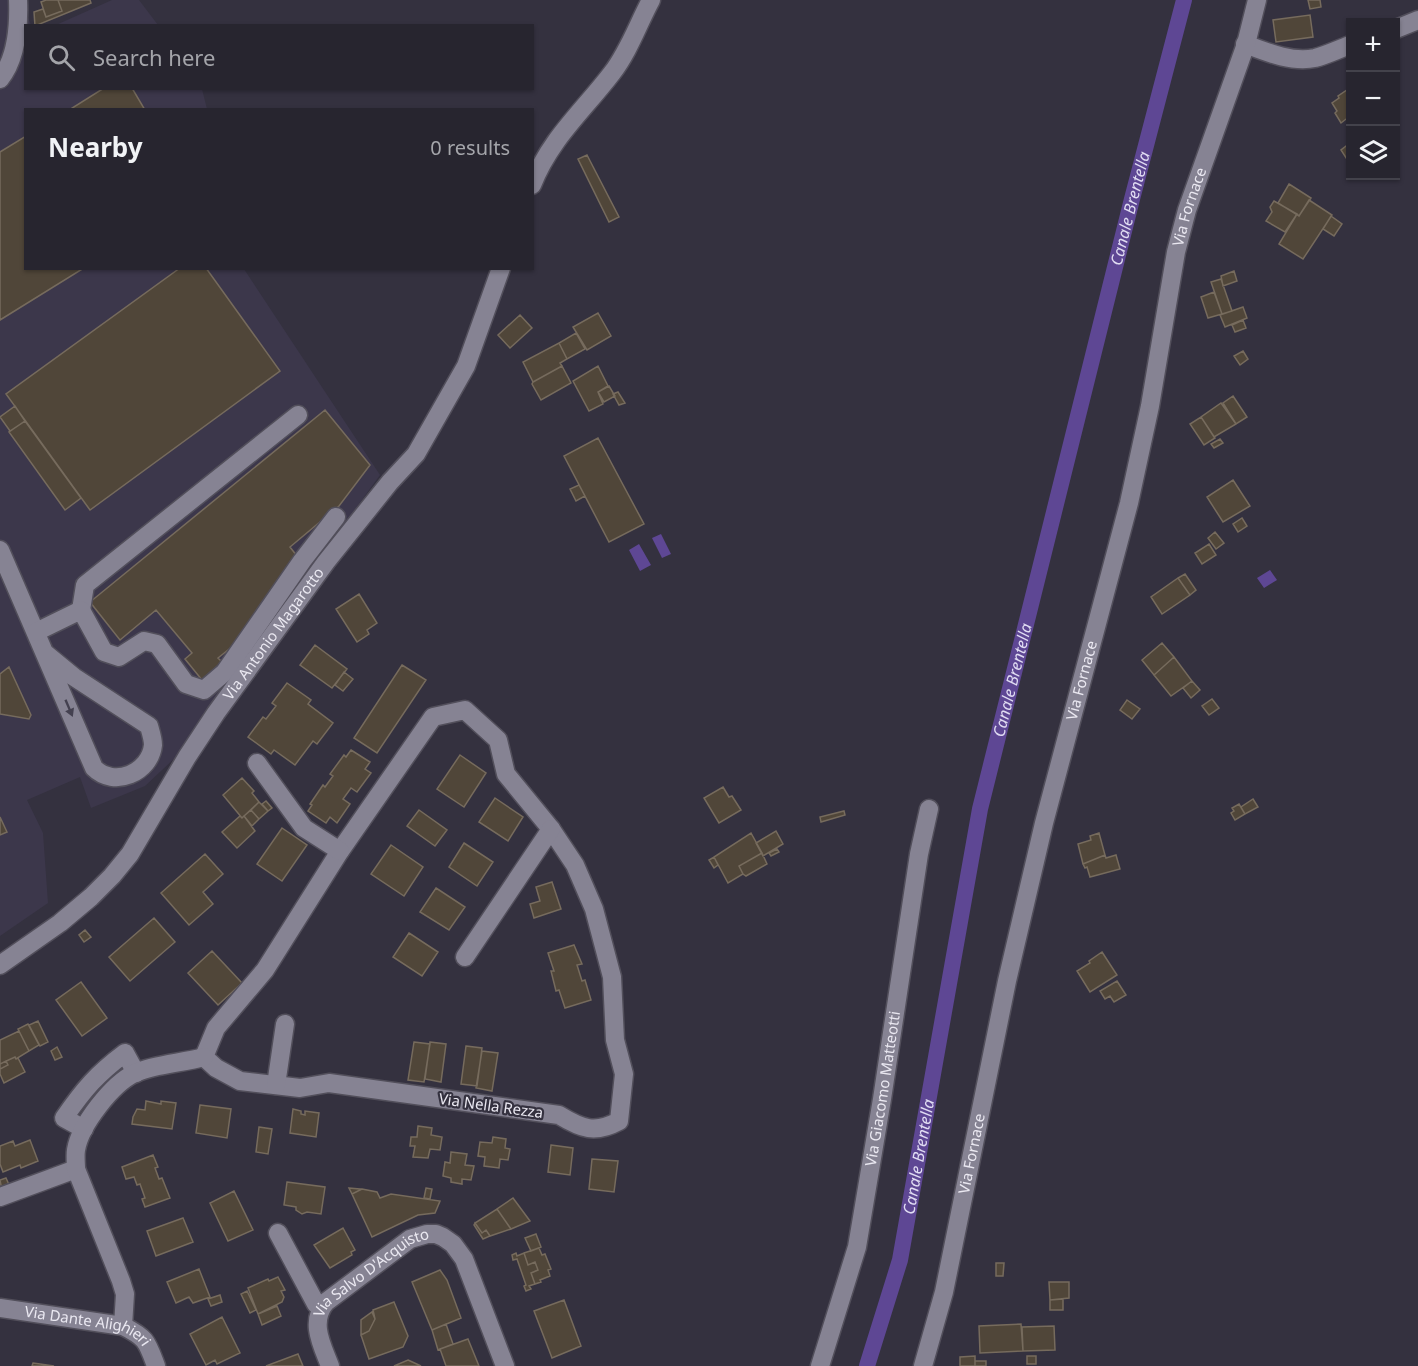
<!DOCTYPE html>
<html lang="en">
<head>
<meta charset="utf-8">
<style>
  body { margin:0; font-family:"Noto Sans",sans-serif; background:#33313b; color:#f1f3f6 }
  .controls { position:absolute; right:18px; top:18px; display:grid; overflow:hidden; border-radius:0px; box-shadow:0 2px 4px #0004 }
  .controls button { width:54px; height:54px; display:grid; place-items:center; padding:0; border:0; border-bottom:2px solid #43424b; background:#27252f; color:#f1f3f6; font:30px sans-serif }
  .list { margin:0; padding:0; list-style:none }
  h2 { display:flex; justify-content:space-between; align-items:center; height:78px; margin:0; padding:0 24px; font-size:26px }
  h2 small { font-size:20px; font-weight:400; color:#a4a5aa }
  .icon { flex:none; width:33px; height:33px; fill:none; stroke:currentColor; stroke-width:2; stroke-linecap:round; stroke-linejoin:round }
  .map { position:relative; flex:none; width:1418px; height:1366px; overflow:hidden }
  .search { position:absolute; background:#27252f; box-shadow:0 2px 4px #0004; left:24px; top:24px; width:510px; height:66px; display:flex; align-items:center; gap:15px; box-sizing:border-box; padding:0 21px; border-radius:0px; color:#a4a5aa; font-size:22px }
  .panel { position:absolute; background:#27252f; box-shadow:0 2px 4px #0004; left:24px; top:108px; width:510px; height:162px; border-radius:0px }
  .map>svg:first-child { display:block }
</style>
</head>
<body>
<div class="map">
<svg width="1418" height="1366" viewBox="0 0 1418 1366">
  <rect width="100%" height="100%" fill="#34313f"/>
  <path fill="#3c374b" d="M0,0h21l10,25 -5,1v62l176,1 5,20 -181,1v158l218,1 136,206 -203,281 -32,30 -54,22 -11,-31 -53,23 16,33 5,70 -48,33z
    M112,0h27l19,25h-102z"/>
  <path fill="#5e4794" d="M661,534l10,20 -9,4 -10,-20z
    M639,544l12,21 -11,6 -11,-21z
    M1270,570l7,10 -13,8 -7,-10z"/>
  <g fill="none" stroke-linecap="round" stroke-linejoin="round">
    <path stroke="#5e4794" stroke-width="16" id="s1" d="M867,1366l33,-106 80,-451 152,-610 52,-199"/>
  </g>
  <path fill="#504639" stroke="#766b5d" stroke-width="1.5" d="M46,0h12l4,11 -16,6 -5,-15z
    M58,0h32l1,3 -56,23 -1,-14 9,-3 3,8 16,-6z
    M1308,0h12l1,7 -11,2z
    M1310,15l3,22 -37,5 -3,-22z
    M104,88h28l13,22h-76z
    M1350,88v28l-9,7 -6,-10 2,-2 -5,-8 7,-5 -1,-2z
    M26,136v132h58l-84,52v-168z
    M1350,143v21l-9,-14z
    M587,155l32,62 -10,5 -31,-63z
    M1289,184l22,14 -12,18 -21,-13z
    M1309,200l23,15 -29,44 -24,-15 18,-30 2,2z
    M1274,201l23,13 -12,18 -19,-11 6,-9 -2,-5z
    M1331,216l11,8 -8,12 -11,-7z
    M180,268h26l74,103 -190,139 -84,-116z
    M1234,271l3,10 -14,5 -2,-10z
    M1221,279l11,32 -10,3 -11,-32z
    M1214,292l8,22 -14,4 -7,-21z
    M1243,307l4,11 -22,9 -5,-12z
    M598,313l13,23 -24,14 -14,-23z
    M520,315l12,13 -22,20 -12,-13z
    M1243,320l3,8 -11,4 -3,-7z
    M576,333l9,16 -18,10 -8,-16z
    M559,343l8,16 -7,4 2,3 -29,16 -10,-20z
    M1243,351l5,8 -8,6 -6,-9z
    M562,366l9,17 -30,17 -9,-16 1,-2z
    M598,366l10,20 -10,6 5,12 -14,7 -16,-30z
    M609,386l6,10 -11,6 -6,-10z
    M618,392l7,11 -6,2 -6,-11z
    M1233,396l14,21 -11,7 -13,-21z
    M1221,403l15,21 -22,13 -13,-20z
    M15,406l10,15 -15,10 -10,-14z
    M325,410l45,55 -31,41 -49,41 7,9 -54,82 -25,20 5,5 -21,17 -17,-21 7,-6 -36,-43 -36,30 -30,-38z
    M1201,417l14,21 -11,7 -14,-21z
    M25,421l56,77 -16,12 -56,-78z
    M598,438l46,86 -35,18 -45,-86z
    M1220,439l3,4 -9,5 -3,-4z
    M1233,480l17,26 -27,16 -16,-25z
    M579,485l6,11 -9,5 -6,-12z
    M1242,518l5,8 -9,6 -5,-8z
    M1215,532l9,11 -8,6 -8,-11z
    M1209,544l7,11 -14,9 -7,-11z
    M1185,574l11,16 -6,5 -12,-17z
    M1178,578l12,17 -28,19 -11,-17z
    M359,594l18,29 -10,7 2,4 -12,8 -21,-33z
    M1162,643l12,14 -20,18 -12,-15z
    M315,645l32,24 -15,19 -32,-23z
    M1174,657l18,24 -21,15 -17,-21z
    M402,665l24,15 -49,73 -23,-15z
    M9,667l22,48 -2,4 -29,-5v-40z
    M344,672l9,7 -10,12 -8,-6z
    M1192,681l8,9 -9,8 -8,-10z
    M287,683l24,17 -3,4 25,19 -16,21 -4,-3 -18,24 -21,-15 -3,4 -23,-17 15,-20 3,2 10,-13 -4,-3z
    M1212,699l7,9 -10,7 -7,-9z
    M1127,700l13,9 -8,10 -12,-9z
    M351,750l19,12 -5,7 6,4 -14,19 -6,-4 -8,11 7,5 -13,19 -7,-6 -4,6 -18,-12 4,-6 -2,-1 13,-19 2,2 8,-11 -3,-2 14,-19 2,2z
    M460,755l26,18 -22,34 -27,-18z
    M242,778l12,13 -2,2 7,9 -17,16 -19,-23z
    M723,787l6,10 3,-1 9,14 -22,13 -15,-25z
    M495,798l28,19 -15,24 -29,-19z
    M1253,799l5,8 -13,7 -4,-7z
    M266,801l6,7 -4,3 -6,-7z
    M259,802l9,9 -9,8 -8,-9z
    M1239,804l6,10 -10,6 -4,-7 3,-2 -2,-3z
    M251,810l8,9 -7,7 -8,-10z
    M419,810l28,20 -12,16 -28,-20z
    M844,811l1,4 -24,7 -1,-5z
    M240,816l2,2 2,-2 11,15 -18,17 -15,-16z
    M0,817l7,15 -7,3z
    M282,828l25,17 -25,36 -25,-17z
    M776,831l7,13 -20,12 -7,-13z
    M751,833l11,20 -23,13 4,8 -15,9 -14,-26z
    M1099,833l6,22 -22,9 -5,-20 13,-4 -1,-4z
    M464,843l29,19 -16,24 -28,-19z
    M391,845l32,22 -19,29 -33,-22z
    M777,849l2,3 -8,4 -2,-3z
    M762,853l5,11 -21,12 -3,-2 -4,-8z
    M205,854l18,20 -20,18 10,12 -24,21 -28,-32z
    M1105,855l1,3 10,-3 4,14 -30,8 -3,-10 -2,1 -2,-4z
    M714,857l4,8 -4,3 -5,-8z
    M552,882l9,27 -27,9 -4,-14 10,-3 -4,-14z
    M436,888l29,19 -16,23 -29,-18z
    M154,918l21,24 -45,39 -21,-24z
    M85,930l6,7 -7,5 -5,-7z
    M409,933l29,19 -16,24 -29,-19z
    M574,945l8,19 -5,1 5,16 3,-1 6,20 -26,8 -6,-18 -3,1 -5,-20h3l-6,-18z
    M212,951l30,32 -24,22 -30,-32z
    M1102,952l15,23 -27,17 -13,-21 13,-8 -1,-2z
    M1117,981l9,14 -12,7 -4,-6 -5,3 -5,-8z
    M81,982l26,36 -25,18 -26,-36z
    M38,1021l10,21 -8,4 -11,-21z
    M28,1024l11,21 -10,6 -11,-22z
    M19,1031l10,20 -13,8 -1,-2 -15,7v-24z
    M414,1042l16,2 -6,38 -16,-2z
    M430,1042l16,2 -5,38 -16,-3z
    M466,1046l16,2 -5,38 -16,-2z
    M57,1047l5,10 -7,3 -4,-9z
    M482,1051l16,2 -6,38 -16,-3z
    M15,1057l1,2 2,-1 7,14 -21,11 -4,-9v-5l8,-4 -2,-4z
    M6,1061l2,4 -8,4v-5z
    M146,1101l15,3v-3l15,2 -4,26 -40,-5 1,-7 4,-8 8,1z
    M200,1105l31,4 -4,29 -31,-5z
    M293,1109l8,2v3l4,1v-4l14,2 -3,24 -26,-4z
    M418,1126l14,2 -1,7 11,2 -2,13 -10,-1 -2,9 -15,-1 2,-11h-5l1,-9h6z
    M259,1127l13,2 -4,25 -12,-2z
    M493,1137l13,2 -1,9 5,1 -2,11 -8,-1 -1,9 -15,-2 1,-9 -7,-1 2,-14 12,1z
    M30,1140l8,21 -17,7 -1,-3 -17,7 -3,-8v-18l13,-5 2,5z
    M551,1145l22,3 -3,27 -22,-3z
    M451,1152l16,2 -2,11 9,1 -3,14 -9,-1v5l-11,-2v-4l-8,-2 2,-14 5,1z
    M153,1155l5,12 -3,1 4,11 3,-1 8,20 -25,9 -3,-8 3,-1 -5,-14 -3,1 -3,-8 -8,2 -4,-12z
    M592,1159l26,2 -4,31 -25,-3z
    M6,1178l4,9 -8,4 -2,-11z
    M287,1182l38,5 -4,27 -14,-2 -5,2 -6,-4v-3l-12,-2z
    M349,1188l11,1h2l-10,5z
    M426,1188l6,1 -2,10 -6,-1z
    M362,1189l15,3 3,6 11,-4 49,7 -5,12 -17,2 -46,22 -20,-43z
    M234,1191l19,39 -25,11 -18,-38z
    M513,1198l17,23 -19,8 -14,-20z
    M497,1209l14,20 -21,7 -4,-6 -4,3 -7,-10z
    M183,1218l10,24 -37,14 -9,-25z
    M475,1223l7,10 4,-3 4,6 -7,3 -9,-14z
    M343,1228l12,22 -4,2 1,3 -22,13 -16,-23z
    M536,1234l5,13 -10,4 -6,-13z
    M539,1248l3,7 3,-1 6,15 -3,1 2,6 -10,4 1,2 -6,2 -4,-11 7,-3 -3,-8 -7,3 -4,-12z
    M516,1253l1,3 7,-3 4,12 7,-3 3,8 -7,3 4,11 -6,2 2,3 -5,2 -2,-5 2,-1 -9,-26 -4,1 -1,-5z
    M996,1263h8l-1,13h-7z
    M199,1269l11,28 -17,6 -4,-6 -13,6 -9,-21z
    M440,1270l7,10 14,38 -29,12 -20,-48z
    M278,1277l7,13 -4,1 3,6 -2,5 -24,12 -10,-26 20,-9 1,2z
    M1049,1282h20v16l-19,2z
    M247,1291l9,19 -6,3 -9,-19z
    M220,1295l2,7 -11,4 -3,-7z
    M1063,1299v11h-13v-10z
    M564,1300l17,46 -29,12 -18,-47z
    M394,1302l14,34 -5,11 -34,12 -8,-24 8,-4 6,-12 -2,-9z
    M277,1306l4,10 -19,9 -4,-11z
    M372,1312l3,7 -6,12 -8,4v-15z
    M222,1317l18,36 -23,11 -2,-4 -9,5 -16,-31z
    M446,1324l7,20 -15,6 -6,-20z
    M1021,1324l2,27 -43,2 -1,-27z
    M1054,1326l1,24 -32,1 -1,-24z
    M468,1339l11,27h-33l-6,-17z
    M298,1354l5,12h-37z
    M975,1356v10h-15v-9z
    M1027,1356h9v8h-9z
    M408,1360l13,6h-27z
    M975,1361h11v5h-11z
    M33,1363l21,3h-22z"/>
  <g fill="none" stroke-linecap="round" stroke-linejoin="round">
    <g stroke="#524f5b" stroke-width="21">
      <g id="minor">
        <path d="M1396,29l22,-9"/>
        <path d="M1245,44c21,8 47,19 70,14 12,-3 24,-9 35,-13"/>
        <path d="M0,79c17,-21 19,-53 18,-79"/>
        <path d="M532,185c18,-46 51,-74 80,-112 17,-22 26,-49 39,-73"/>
        <path d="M0,550l94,218c20,20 56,5 59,-23 0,-6 -2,-12 -4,-19l-75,-49 -28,-23"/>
        <path d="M81,610l4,-25 213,-170"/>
        <path d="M36,632l45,-22 23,42 15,5 25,-16 13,3 29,40 18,6 21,-18 77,-111 34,-44"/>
        <path d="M465,710l33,30 8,34 45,55 24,36 19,44 18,68 3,63 9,34 -5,47c-24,13 -37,8 -60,-6l-230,-32 -29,5 -60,-7 -24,-13 -12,-11 12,-29 49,-58 75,-119 93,-134z"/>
        <path d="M257,763l47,65 36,23"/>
        <path d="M465,957l86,-128"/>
        <path id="s2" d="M0,965l60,-42 31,-26 21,-21 18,-22 57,-97 29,-44 110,-151 64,-80 26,-28 50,-88 35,-98"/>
        <path d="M276,1085l9,-61"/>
        <path d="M84,1129l-20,-11c20,-29 33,-44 61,-65l11,20"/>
        <path d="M0,1197l76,-28"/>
        <path d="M278,1233l38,71 5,3"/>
        <path id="s3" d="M0,1308l123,18c24,12 24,16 33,40"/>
        <path d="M123,1326l2,-32 -4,-13 -45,-112c0,-6 -1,-13 0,-19 4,-25 36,-66 59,-77 20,-9 48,-10 69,-16"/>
        <path id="s4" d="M330,1366c-8,-21 -21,-44 -4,-64l84,-63 17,-5h9l7,3 10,7 11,15 41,107"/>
        <path id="s5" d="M820,1366l37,-119 25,-148 37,-245 10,-45"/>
        <path id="s6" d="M923,1366l21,-74 63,-311 37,-158 85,-320 21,-97 26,-154 11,-42 59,-166 11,-44"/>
      </g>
    </g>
    <use href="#minor" stroke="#868393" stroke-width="18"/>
  </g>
  <defs><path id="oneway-solid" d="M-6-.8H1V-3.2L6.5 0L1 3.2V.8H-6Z" transform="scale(1.5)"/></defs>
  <use fill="#444150" href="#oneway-solid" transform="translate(69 708) rotate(67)"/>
  <g text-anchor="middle" stroke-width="4.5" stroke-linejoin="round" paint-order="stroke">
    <g font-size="15" fill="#eae8f1" stroke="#34313f">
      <text dy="5" stroke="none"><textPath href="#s6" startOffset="1190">Via Fornace</textPath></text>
      <text dy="5" stroke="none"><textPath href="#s2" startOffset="435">Via Antonio Magarotto</textPath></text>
      <text dy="5" stroke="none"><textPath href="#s6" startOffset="704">Via Fornace</textPath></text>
      <text dy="5" stroke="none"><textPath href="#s5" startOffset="285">Via Giacomo Matteotti</textPath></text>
      <text transform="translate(491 1106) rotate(8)" y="5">Via Nella Rezza</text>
      <text dy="5" stroke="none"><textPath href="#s6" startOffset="218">Via Fornace</textPath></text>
      <text dy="5" stroke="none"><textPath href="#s4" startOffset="122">Via Salvo D'Acquisto</textPath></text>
      <text dy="5" stroke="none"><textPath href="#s3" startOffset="90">Via Dante Alighieri</textPath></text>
    </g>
    <g font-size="16" font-style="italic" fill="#e1ddf3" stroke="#34313f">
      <text dy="6" stroke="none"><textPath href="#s1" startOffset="1188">Canale Brentella</textPath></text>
      <text dy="6" stroke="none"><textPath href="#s1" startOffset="702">Canale Brentella</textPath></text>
      <text dy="6" stroke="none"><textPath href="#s1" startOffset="216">Canale Brentella</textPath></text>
    </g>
  </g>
</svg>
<div class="controls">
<button>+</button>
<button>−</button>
<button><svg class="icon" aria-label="layers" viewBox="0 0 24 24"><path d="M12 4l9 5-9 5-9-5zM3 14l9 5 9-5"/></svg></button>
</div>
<div class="search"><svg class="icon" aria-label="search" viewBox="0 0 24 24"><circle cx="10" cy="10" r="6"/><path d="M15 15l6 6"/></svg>Search here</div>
<section class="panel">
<h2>Nearby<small>0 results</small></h2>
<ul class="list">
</ul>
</section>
</div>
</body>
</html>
